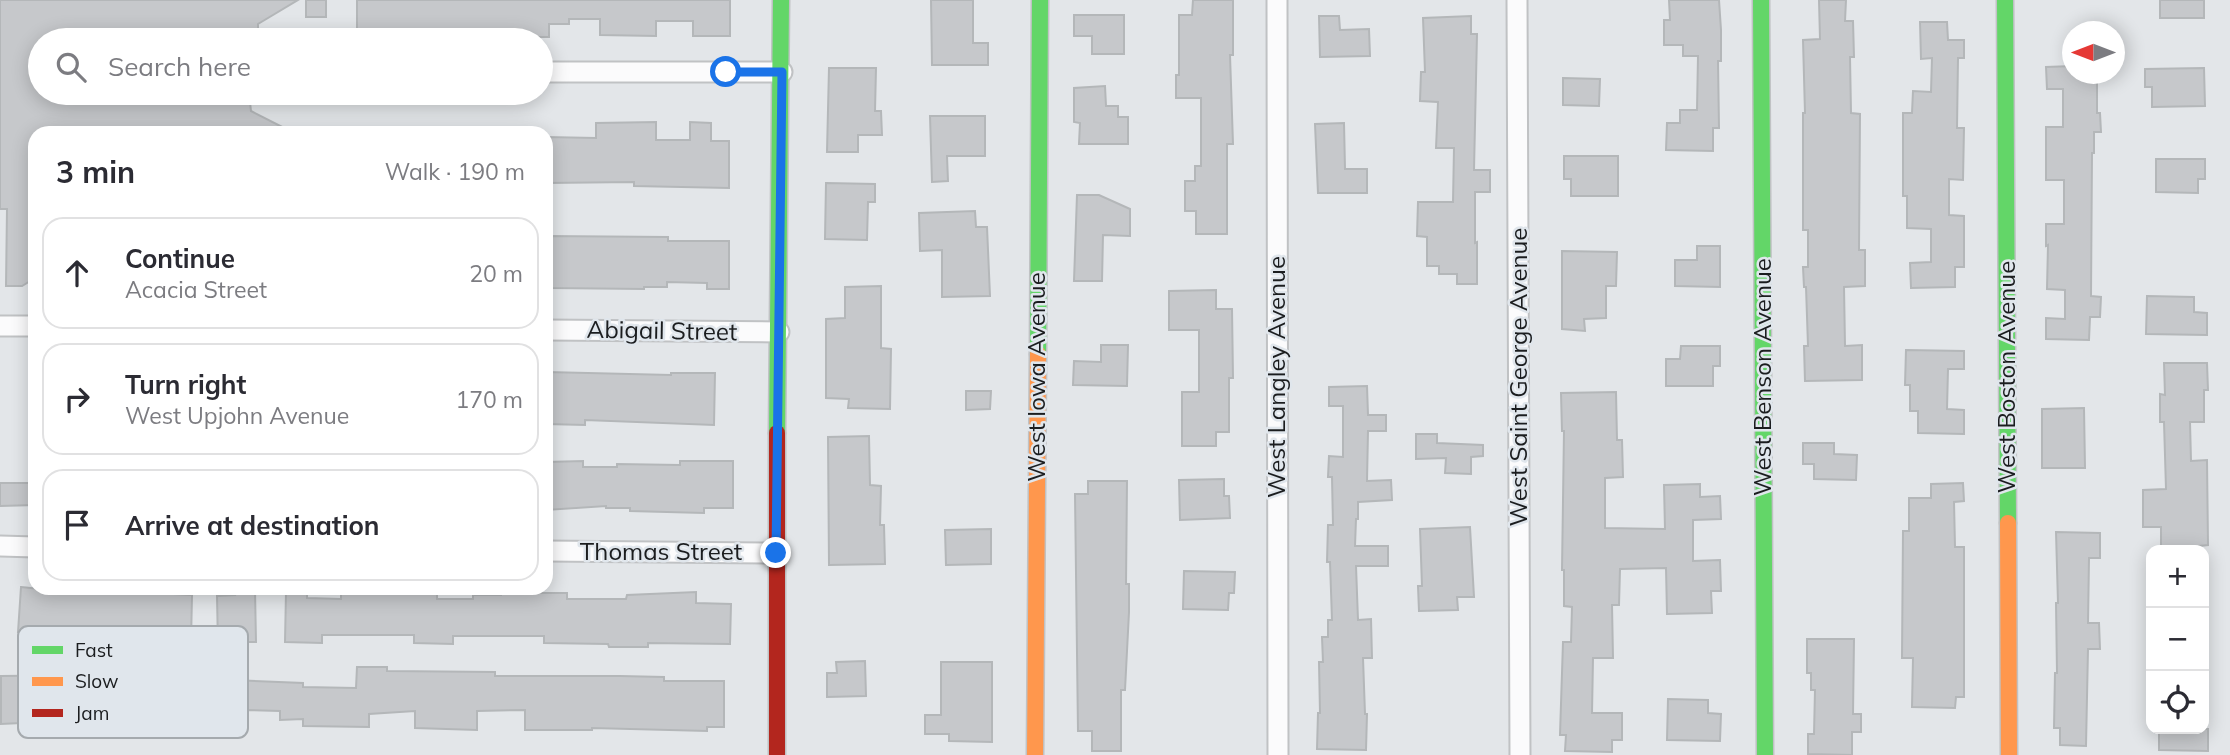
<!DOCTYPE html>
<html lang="en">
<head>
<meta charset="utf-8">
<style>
  body { margin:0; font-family:Mulish,sans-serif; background:#f7f7f7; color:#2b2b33 }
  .controls { position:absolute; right:21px; bottom:21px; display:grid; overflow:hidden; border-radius:14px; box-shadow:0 4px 18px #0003 }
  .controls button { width:63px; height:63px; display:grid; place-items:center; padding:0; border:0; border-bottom:2px solid #e1e1e2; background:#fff; color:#2b2b33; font:35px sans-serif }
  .compass { position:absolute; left:2062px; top:21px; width:63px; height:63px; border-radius:50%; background:#fff; box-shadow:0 4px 18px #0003; rotate:270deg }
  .stop { position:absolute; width:21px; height:21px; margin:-16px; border:5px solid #1a73e8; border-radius:50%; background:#fff }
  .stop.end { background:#1a73e8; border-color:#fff; box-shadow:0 2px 7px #0008 }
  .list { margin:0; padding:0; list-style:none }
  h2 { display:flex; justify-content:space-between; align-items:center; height:91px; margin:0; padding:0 28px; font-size:30px }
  h2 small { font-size:23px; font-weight:400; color:#7c7c81 }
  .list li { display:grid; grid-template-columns:46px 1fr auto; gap:21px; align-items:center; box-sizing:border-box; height:112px; margin:0 14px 14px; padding:0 14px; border:2px solid #e1e1e2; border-radius:21px }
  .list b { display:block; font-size:26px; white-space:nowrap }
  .list p { margin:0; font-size:23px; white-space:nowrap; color:#7c7c81 }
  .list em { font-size:23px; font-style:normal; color:#7c7c81 }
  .icon { flex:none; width:38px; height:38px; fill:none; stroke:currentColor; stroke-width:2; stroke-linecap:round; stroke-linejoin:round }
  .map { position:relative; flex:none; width:2230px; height:755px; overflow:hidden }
  .search { position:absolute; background:#fff; box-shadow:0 4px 18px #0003; left:28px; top:28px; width:525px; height:77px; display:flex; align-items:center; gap:18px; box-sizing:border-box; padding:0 24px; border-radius:38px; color:#7c7c81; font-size:26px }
  .panel { position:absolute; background:#fff; box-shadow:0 4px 18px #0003; left:28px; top:126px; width:525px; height:469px; border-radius:21px }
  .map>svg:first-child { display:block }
</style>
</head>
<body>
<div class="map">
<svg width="2230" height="755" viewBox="0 0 2230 755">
  <rect width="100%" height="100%" fill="#e3e6e9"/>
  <path fill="#c6c8cb" stroke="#b4b7b9" stroke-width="2" d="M0,0h298l-40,24v16h-218v53h209l2,18 43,22h-259v145l-13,8h-16l1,-77h-7z
    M306,0h20v17h-20z
    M357,0h373v36h-37v-15h-37v15l-56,-1v-16h-31v5h-20v13h-21v-4h-63v-2l-108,1z
    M931,0h42v43h15v22h-56z
    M1193,0h40v55h-3l3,89h-6v90h-31v-23h-11v-30h10v-15h6v-68h-25v-23h3v-60h13z
    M1669,0h50l2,30v31h-3l1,67h-6v23l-47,-1 1,-27h13v-13h17l1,-54h-15v-11h-19v-25h6z
    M1819,0h27l-1,21h8l1,36h-4l1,56 9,1 -1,136h6v36l-21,1 1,59 17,-1v35l-57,1 -1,-35h4l-2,-59h-2l-1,-20h5v-37h-5v-117h2l-2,-73 17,-1z
    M2160,0h44v18h-44z
    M1074,15h50v39h-32v-18h-18z
    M1319,16h20l1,14 29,-1 1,27 -50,1z
    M1471,16v18h6l-3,136h16v22h-15v51l2,-1v42h-20v-10h-18v-8h-12v-29l-10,-1 1,-34h35l1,-54h-18l2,-46 -18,-1 1,-29h4l-2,-54z
    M1920,22h27l1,18h16v18h-6l-1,70h7l-1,52 -14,-1v36l15,1v51h-9v20l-44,1 -1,-25 21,-1v-33l-24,-1v-32h-4v-83h9l1,-22 18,1 1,-34 -11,1z
    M2073,66v8h24v39h3l1,19h-7v21h-2l-1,143 10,1 -1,20h-10l-1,23 -43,-1v-21l19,1v-29l-18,-1 1,-44 -2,1v-22h18v-44h-18v-53h17v-38h-16l-1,-22z
    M829,68h47l-1,43h6l1,24h-24v17h-31z
    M2204,68l1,38 -53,1v-20h-7v-18z
    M1563,78l37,1 -1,27 -36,-1z
    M1105,86l1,20h12v11h10v27h-49l1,-21 -6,-1v-34z
    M930,116h55v40h-38l1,25 -16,1z
    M656,122v18h34v-18l21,1v18h18v47l-95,-2v-4l-88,1v-46l50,1v-15z
    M1344,123l1,46h22v24h-49l-3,-69z
    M1564,156h54v40h-47v-17h-7z
    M2156,159h49v20h-7v14l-42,-1z
    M826,183l49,1v18h-7l-1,38 -42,-1z
    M1077,195h22l31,14v27l-27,-1 -1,46h-28z
    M975,211l1,16h11l3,69 -48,1v-47l-22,1 -1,-38z
    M546,236l122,1v4h61v48h-22v-6l-40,-1v5h-23v2l-94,-1v-4h-4z
    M1697,246h23v41l-45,-1v-26h22z
    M1562,251l55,1 -1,34h-10v32l-22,1 1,12 -23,-2z
    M881,286v62l10,1 -1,60 -42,-1 1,-9 -23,-1v-79l19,-1v-31z
    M1216,290v19h16l1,69h-4v54h-13v14h-34v-54h17v-62h-30v-39z
    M2147,296l47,1v15l13,1v22l-61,-1z
    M1101,345h27l-1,41 -54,-1 1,-24 27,1z
    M1681,346h39v20h-7v20h-47v-27h14z
    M1906,350l58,1v18h-16l-1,40 17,1v24l-46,-1v-22h-8v-26h-5z
    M2164,363h43l1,27h-4v32h-14l1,39 16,-1 1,85 -9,1v4h-38v-23h-18v-37l23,-1 -2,-67h-4v-28l5,1z
    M546,372l125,3v-2h44l-1,52 -129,-5v5l-39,-1z
    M1367,386l1,29h18v16h-18l-1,50 24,-1 1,20 -34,2v17h-2l-1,27h33v20h-32l2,54 13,-1 1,39h-9l2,56h2l-1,36 -49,-1 1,-36h2l-1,-51h4l-1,-25h6v-17h4l-2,-58h-3l1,-37h5l-1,-48h-4l1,-21 14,1v-51h-14v-19z
    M966,391h25l-1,18 -24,1z
    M1616,392l1,48h5l1,37 -18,1v50l60,1 -1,-44 36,-1v13l20,-1 1,23 -28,1v41l27,-1 1,31h-10l1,22 -45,1 -1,-46 -46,1 -1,36h-7l1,53h-20l-1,55h30v27h-10v12l-47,-1 1,-16h-6l3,-93h8l1,-35 -8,-1v-36h-2l2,-139h-2l-1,-38z
    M2084,408l1,60h-43v-59z
    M1416,434h21v9l46,2v11l-12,1v17l-26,-1 1,-15 -30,1z
    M869,436l1,49 11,1 -1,39h4l1,39 -56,1 -1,-128z
    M1803,443h31v11l23,1 -1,25 -42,-1v-15h-11z
    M583,461v6h34v-3l63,1v-4h53v47h-29v5l-74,-2v-3h-24v-2l-60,4v-48z
    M1224,479v17h5l1,22 -50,2 -1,-40z
    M1088,481h39l-1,103h3v28l-4,78h-4v61h-29v-20h-14l-3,-237h13z
    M0,483h35v22l-35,1z
    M1963,483l1,18 -10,1 1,45h9v150h-8l-1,11 -43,-1 1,-49h-11l1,-127h6v-33h22v-14z
    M1470,527l4,70h-17l1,13 -39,1 -1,-25h4l-2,-57z
    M991,529v35l-45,1 -1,-35z
    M2056,532l44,1v25h-11l-1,65h11l1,26h-12l-2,97 -26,-1v-17h-6l1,-55h2l-1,-70h2z
    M1184,571l51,1 -1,21h-5l-1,17 -45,-1z
    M21,587l49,5h37v-4l67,1v5l18,1 -1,47 -105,-2v-4l-68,-4z
    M234,590h21l1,52h-23v5h-15l-1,-51 18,-1z
    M415,590l22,1v8h36v-4h28v-2h66v6h59l1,-4 69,-3v11l35,1 -1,40 -82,-1v4h-39l-1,-3 -64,-1v-7h-91v8l-39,-1v-8h-92v8l-37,-1 1,-50h21v6l34,1v-7l74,1z
    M1807,639h47l-1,75h8v18h-9v23l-44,-1v-20h6l1,-44h-4v-17h-4z
    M865,661l1,35 -39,1v-24h10l-1,-11z
    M941,662h51v80l-43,-1v-7h-24v-19h16z
    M357,667h30v4l108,1v4h125l44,1v4h60v46h-17v4l-115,-3v2h-67v-20l-48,1v19l-62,-2v-17l-46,3v13l-66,-1v-7l-23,1v-9l-35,-1v17l-59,-2v-11h-30v3h-20v8h-62v-7l-53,1v4l-20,1v-48l93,-1 77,3v-7h14v7l118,5v4l53,1z
    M1668,699l40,1v13l13,1 -1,27 -53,-1z
    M2159,729h49v22l-49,-1z"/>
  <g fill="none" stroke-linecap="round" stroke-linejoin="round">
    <g stroke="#c0c2c4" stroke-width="23">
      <path id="street" d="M1277,0l1,755
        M1517,0l3,755
        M541,72h241
        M0,326h35
        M546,330l233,2
        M0,546l35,1
        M546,551l230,2"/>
    </g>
    <g stroke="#c0c2c4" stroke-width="19">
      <path id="fast" d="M1761,0l4,755
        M2005,0l3,523
        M1038,354l2,-354
        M777,433l4,-433"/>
    </g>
    <g stroke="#c0c2c4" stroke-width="19">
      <path id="slow" d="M2008,523l1,232
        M1035,755l3,-401"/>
    </g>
    <g stroke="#c0c2c4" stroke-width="19">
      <path id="jam" d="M777,755v-322"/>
    </g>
    <use href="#street" stroke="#fbfbfc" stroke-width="19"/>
    <use href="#fast" stroke="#63d668" stroke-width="16"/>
    <use href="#slow" stroke="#ff974d" stroke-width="16"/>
    <use href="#jam" stroke="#b3261e" stroke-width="16"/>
  </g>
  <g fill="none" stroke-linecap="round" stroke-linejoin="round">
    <path stroke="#1a73e8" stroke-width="9" d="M726,72h56l-6,481"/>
  </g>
  <g text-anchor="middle" stroke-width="5" stroke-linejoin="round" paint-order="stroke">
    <g font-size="24" fill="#1b1d1f" stroke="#e0e6ec">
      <text transform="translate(662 331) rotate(1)" y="8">Abigail Street</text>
      <text transform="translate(1037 377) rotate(-90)" y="8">West Iowa Avenue</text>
      <text transform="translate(1277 377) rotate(-90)" y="8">West Langley Avenue</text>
      <text transform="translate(1519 377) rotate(-90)" y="8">West Saint George Avenue</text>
      <text transform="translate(1763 377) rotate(-90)" y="8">West Benson Avenue</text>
      <text transform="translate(2007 377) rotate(-90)" y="8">West Boston Avenue</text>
      <text x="661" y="560">Thomas Street</text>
    </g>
  </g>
  <rect x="18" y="626" width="230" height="112" rx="10" fill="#e0e6ec" stroke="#a5aaae" stroke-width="2"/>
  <rect x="32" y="646" width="31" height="8" fill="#63d668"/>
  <rect x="32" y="677" width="31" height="9" fill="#ff974d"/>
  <rect x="32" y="709" width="31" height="8" fill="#b3261e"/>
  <g font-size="19" fill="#1b1d1f">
    <text x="75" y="657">Fast</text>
    <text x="75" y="688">Slow</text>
    <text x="75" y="720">Jam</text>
  </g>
</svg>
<div class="controls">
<button>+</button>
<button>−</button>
<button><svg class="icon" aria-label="locate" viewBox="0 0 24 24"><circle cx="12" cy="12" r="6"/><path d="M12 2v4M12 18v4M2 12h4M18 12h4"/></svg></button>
</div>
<svg class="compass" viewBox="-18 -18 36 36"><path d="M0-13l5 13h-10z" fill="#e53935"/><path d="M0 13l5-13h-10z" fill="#7c7c81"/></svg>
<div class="stop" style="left:726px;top:72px"></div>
<div class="stop end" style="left:776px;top:553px"></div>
<div class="search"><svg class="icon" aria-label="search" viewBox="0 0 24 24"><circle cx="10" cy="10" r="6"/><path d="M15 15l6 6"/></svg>Search here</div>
<section class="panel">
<h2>3 min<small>Walk · 190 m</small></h2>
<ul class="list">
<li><svg class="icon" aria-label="ahead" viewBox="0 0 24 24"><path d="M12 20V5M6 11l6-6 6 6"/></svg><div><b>Continue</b><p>Acacia Street</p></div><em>20 m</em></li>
<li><svg class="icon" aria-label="right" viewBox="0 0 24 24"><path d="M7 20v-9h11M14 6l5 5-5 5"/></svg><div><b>Turn right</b><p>West Upjohn Avenue</p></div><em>170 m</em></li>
<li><svg class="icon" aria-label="arrive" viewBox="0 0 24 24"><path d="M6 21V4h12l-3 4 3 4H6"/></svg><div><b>Arrive at destination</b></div></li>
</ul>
</section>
</div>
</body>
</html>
